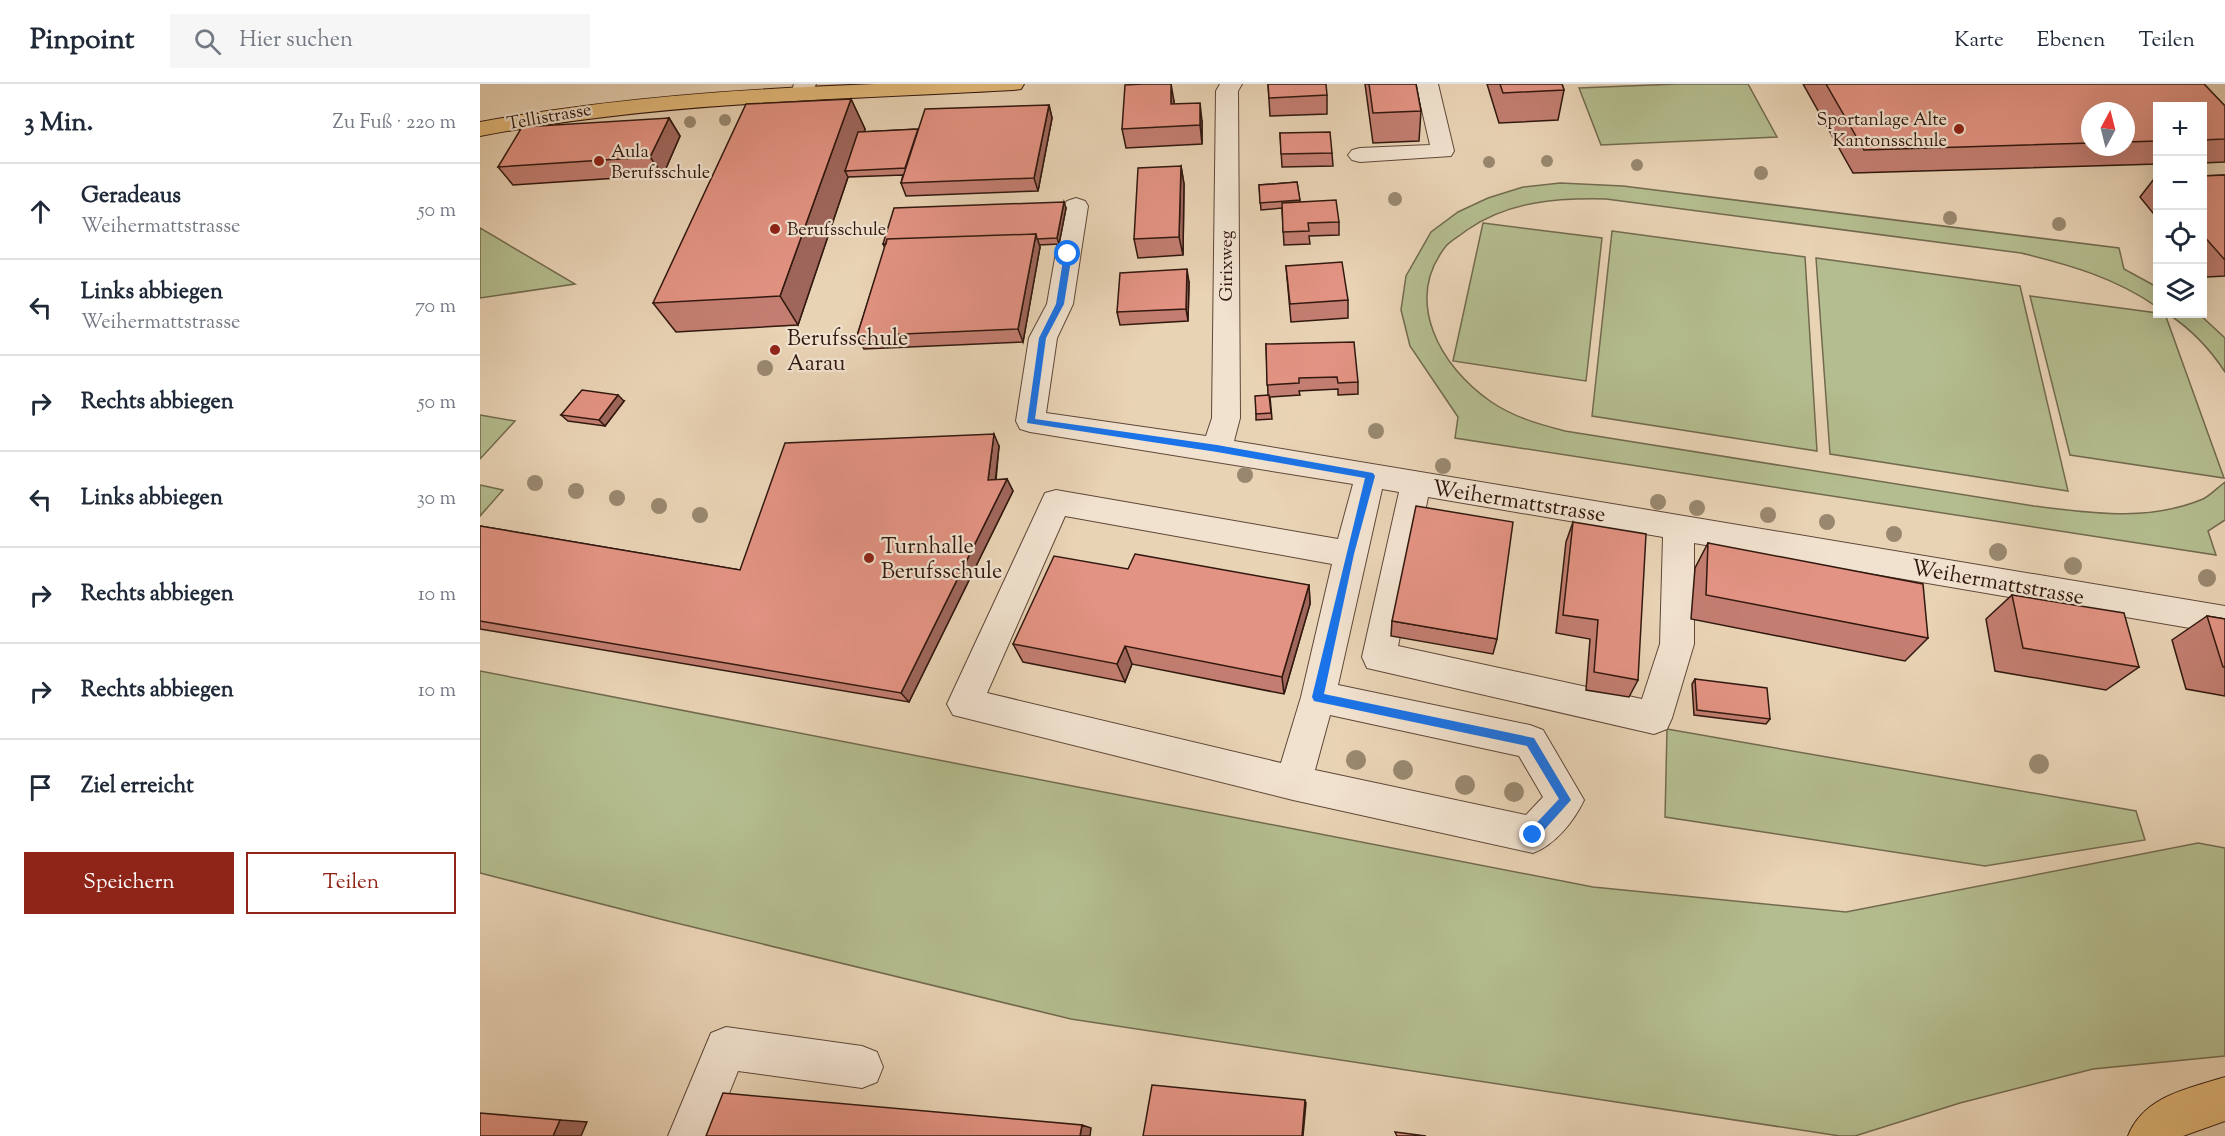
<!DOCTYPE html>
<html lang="de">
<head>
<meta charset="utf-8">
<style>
  body { margin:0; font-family:"Sorts Mill Goudy",serif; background:#f6f6f7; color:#1f2937 }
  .controls { position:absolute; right:18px; top:18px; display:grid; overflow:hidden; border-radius:0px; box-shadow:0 6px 24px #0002 }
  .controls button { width:54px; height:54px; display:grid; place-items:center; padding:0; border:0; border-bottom:2px solid #e0e1e3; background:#fff; color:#1f2937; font:30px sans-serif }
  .compass { position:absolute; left:1601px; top:18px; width:54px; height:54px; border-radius:50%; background:#fff; box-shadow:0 6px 24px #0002; rotate:7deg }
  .stop { position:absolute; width:18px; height:18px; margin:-14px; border:4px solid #1a73e8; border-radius:50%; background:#fff }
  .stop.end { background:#1a73e8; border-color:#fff; box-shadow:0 2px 6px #0008 }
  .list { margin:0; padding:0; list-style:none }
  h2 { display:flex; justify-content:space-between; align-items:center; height:78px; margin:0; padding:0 24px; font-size:26px }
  h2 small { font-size:20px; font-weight:400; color:#747a83 }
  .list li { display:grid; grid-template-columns:39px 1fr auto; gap:18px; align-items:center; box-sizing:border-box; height:96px; padding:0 24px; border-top:2px solid #e0e1e3 }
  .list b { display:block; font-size:22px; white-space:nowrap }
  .list p { margin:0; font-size:20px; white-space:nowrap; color:#747a83 }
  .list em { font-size:20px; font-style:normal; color:#747a83 }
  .actions { display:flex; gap:12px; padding:18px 24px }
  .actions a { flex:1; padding:14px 0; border:2px solid #8f2418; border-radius:0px; text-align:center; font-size:21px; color:#8f2418 }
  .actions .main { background:#8f2418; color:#fff }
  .icon { flex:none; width:33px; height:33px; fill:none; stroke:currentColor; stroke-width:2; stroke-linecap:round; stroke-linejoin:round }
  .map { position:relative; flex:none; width:1745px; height:1052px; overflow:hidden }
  header { display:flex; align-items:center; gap:36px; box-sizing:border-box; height:84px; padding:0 30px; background:#fff; border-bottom:2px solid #e0e1e3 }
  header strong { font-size:28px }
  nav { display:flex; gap:33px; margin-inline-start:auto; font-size:21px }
  .search { width:420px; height:54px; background:#f6f6f7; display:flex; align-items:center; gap:15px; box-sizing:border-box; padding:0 21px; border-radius:0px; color:#747a83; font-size:22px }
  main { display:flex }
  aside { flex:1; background:#fff }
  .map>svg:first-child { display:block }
</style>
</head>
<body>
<header>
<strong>Pinpoint</strong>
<div class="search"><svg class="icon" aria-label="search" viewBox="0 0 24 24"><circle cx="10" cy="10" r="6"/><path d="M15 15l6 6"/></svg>Hier suchen</div>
<nav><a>Karte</a><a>Ebenen</a><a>Teilen</a></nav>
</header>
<main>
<aside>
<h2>3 Min.<small>Zu Fuß · 220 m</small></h2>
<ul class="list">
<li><svg class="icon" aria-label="ahead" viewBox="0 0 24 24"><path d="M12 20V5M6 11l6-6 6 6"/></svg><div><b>Geradeaus</b><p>Weihermattstrasse</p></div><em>50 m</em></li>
<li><svg class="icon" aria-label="left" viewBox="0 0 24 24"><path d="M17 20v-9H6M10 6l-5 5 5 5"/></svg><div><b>Links abbiegen</b><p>Weihermattstrasse</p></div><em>70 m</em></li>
<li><svg class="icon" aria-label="right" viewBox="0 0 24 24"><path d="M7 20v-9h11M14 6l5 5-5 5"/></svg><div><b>Rechts abbiegen</b></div><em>50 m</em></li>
<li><svg class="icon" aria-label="left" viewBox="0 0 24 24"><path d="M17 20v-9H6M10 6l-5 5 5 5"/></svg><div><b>Links abbiegen</b></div><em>30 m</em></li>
<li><svg class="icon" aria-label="right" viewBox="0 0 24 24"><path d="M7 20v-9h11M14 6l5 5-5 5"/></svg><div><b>Rechts abbiegen</b></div><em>10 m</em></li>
<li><svg class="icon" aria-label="right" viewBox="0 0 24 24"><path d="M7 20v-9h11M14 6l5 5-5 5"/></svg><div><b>Rechts abbiegen</b></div><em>10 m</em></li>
<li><svg class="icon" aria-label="arrive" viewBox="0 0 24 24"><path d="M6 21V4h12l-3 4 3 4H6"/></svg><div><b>Ziel erreicht</b></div></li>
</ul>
<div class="actions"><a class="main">Speichern</a><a>Teilen</a></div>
</aside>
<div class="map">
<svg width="1745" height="1052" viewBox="0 0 1745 1052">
  <rect width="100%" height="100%" fill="#e9d3b5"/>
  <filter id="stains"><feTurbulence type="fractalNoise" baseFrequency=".00333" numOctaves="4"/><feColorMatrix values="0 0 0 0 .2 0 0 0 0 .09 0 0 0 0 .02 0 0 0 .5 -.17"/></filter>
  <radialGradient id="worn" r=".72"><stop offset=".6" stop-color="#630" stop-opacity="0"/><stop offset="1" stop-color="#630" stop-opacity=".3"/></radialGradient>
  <path fill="#b4bd8f" stroke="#726a4f" stroke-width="1.5" d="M1197,0h71l29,53 -176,8 -22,-57z
    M1080,99l63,3 496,62 5,21 33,18v20c-41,-29 -87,-42 -136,-54l-415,-54c-49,-1 -97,2 -139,31 -6,5 -16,10 -21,16 -43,55 -6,120 44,155 23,16 48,23 75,30l469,75c58,7 114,16 169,-7 8,-4 15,-12 22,-17v38l-17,11 8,24 -761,-117 3,-21 -48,-71 -9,-36 5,-34 25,-44 27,-20 30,-14 35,-11z
    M1003,139l119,15 -16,143 -133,-20z
    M0,144l95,56 -95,14z
    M1132,147l193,26 12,194 -225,-35z
    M1336,174l204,28 48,205 -238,-37z
    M1550,212l135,18 59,164 -154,-23z
    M1688,230h31l26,24v34c-15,-23 -34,-43 -57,-58z
    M0,331l35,6 -35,38z
    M0,401l23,5 -23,26z
    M0,587l1113,216 253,25 352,-69 27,5v208l-132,13 -133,34 -105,33h-15l-769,-117 -403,-98 -188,-48z
    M1187,645l469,82 9,29 -160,26 -320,-49z"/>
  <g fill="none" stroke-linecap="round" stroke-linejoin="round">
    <g stroke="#5f4738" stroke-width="2">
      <path id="minor" d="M314,0h22l-6,14 -8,2 -8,-2 -3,-5z
        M740,0h22l-4,7 2,327 -6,23 991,165v28l-531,-91v101l-22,74 -5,11 -13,5 -287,-66 -5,-11 37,-165 -17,-3 -44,196 192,40 13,5 41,70c-10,21 -29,45 -51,53l-240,-53 -340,-85 -6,-11 98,-211 11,-3 282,49 15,-55 -323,-52 -10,-3 -4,-8 13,-83 18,-34 17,-98 3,-5 9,-3 9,3 3,5 -15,98 -16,34 -11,75 160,23 6,-18 4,-327zM948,413l235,40 -3,107 -18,55 -244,-53zM585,432l267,48 -31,133 -20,66 -294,-70zM850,631l189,41 24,41 -17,18 -211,-45z
        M936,0h22l16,67 -3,5 -91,6 -8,-2 -4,-5 4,-5 8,-2 70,-3z
        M246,943l136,19 15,6 6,15 -6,15 -15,6 -124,-17 -26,65h-44l43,-103z"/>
    </g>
    <g stroke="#31180f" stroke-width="2">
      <path id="major" d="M395,0h149l-3,5 -8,1c-180,10 -355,12 -533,46v-14c131,-24 262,-33 395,-38z
        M1745,993v44l-42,15h-55c16,-40 59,-47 97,-59z"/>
    </g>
    <use href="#minor" fill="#f1e2cf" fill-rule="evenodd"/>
    <use href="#major" fill="#e4ba7a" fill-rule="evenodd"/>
  </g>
  <g fill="#99886f">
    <circle cx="245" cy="36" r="6"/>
    <circle cx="210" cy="38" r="6"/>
    <circle cx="1067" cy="77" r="6"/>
    <circle cx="1009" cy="78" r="6"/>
    <circle cx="1157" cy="81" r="6"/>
    <circle cx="1281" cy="89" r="7"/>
    <circle cx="915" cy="115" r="7"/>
    <circle cx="1470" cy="134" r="7"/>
    <circle cx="1579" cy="140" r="7"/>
    <circle cx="285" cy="284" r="8"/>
    <circle cx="896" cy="347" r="8"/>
    <circle cx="963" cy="382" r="8"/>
    <circle cx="765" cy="391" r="8"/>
    <circle cx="55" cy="399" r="8"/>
    <circle cx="96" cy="407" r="8"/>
    <circle cx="137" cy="414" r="8"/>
    <circle cx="1178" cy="418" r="8"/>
    <circle cx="179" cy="422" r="8"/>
    <circle cx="1217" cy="424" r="8"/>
    <circle cx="220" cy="431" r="8"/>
    <circle cx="1288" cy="431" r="8"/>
    <circle cx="1347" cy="438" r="8"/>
    <circle cx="1414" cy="450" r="8"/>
    <circle cx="1518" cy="468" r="9"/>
    <circle cx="1593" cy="482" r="9"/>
    <circle cx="1727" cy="494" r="9"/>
    <circle cx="876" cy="676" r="10"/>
    <circle cx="1559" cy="680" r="10"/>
    <circle cx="923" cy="686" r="10"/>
    <circle cx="985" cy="701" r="10"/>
    <circle cx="1034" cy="708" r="10"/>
  </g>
  <path fill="#c37e71" stroke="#31180f" stroke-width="1.5" fill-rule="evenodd" d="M788,0l59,11v19l-57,2z
    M885,0h51l5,27 -2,30 -46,2z
    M1007,0h75l2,6 -6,30 -59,3z
    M1323,0h401l21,22v56l-23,1v-57h-45v58l-304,9zM1610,27h36v36h-36z
    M371,15l14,30 -1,3 54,-3 131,-24 3,13 -14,73 -132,5 -5,-13 2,-8 -55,2 -50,148 -122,7 -23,-29z
    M694,17v3l28,17v23l-76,4 -4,-19z
    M189,34l11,18 -17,39 -150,10 -15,-18z
    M800,49l52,20 1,13 -51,1z
    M701,82l3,18 -1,71 -45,3 -4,-19z
    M1745,91v101l-18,1 -5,-5v-96z
    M1677,94v40l-17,-21 14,-18z
    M817,98l3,20 39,20v13l-30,1 1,8 -26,1 -2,-37 -21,2 -2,-25z
    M586,124l-7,36 -20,1 1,2 -17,95 -159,7 -7,-13 28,-88 -2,-4z
    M806,182l62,34v18l-57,4z
    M709,198l-1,39 -68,4 -3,-13z
    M786,260l92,38v12l-20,1v-6l-39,2 1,4 -30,2 2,22 -16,1v-6l12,-19z
    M144,317l-19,25 -37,-5 -7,-6z
    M519,362l-3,34 11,-1 6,12 -104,211 -429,-73v-103l260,44z
    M1093,438l65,158 -9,17 -43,-7 4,-51 -34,-6 10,-91z
    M1228,459l220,95 -23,23 -214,-42 4,-51z
    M648,485l181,16 1,19 -26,90 -152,-30 -7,18 -102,-20 -10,-18z
    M1532,511l127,72 -33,23 -111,-19 -9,-52z
    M1727,532l18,3v77l-39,-7 -14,-49z
    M912,537l105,18 -4,15 -102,-18z
    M1215,595l75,40 -4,5 -72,-9 -2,-31z"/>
  <path fill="#9f675c" stroke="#31180f" stroke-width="1.5" d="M691,0l3,17v22l-3,-19z
    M371,15l14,30 -14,41 -6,1 3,6 -50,148 -18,-29z
    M720,19l2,18v23l-2,-19z
    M569,21l3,13 -14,73 -4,-13z
    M189,34l11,18 -17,39 -13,-18z
    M701,82l3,18 -1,71 -4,-18z
    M584,118l2,6 -7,36 -2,-6z
    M556,150l4,13 -17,95 -5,-13z
    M707,185l2,13 -1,39 -2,-12z
    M138,311l6,6 -19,25 -6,-6z
    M514,350l5,12 -5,46 -6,-12z
    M527,395l6,12 -104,211 -8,-9z
    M829,501l1,19 -26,90 -2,-17z
    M645,562l7,18 -7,18 -8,-18z
    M825,1016l1,3 -3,33h-1z
    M80,1036l27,2 -6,14h-28z
    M602,1041l9,3 -1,8h-10z"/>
  <path fill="#e39383" stroke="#31180f" stroke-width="1.5" d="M663,0h28v20l29,-1v22l-78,4 3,-44z
    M788,0h58l1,11 -58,3z
    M889,0h47l5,27 -48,2z
    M1020,0h62l2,6 -61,3z
    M1346,0h378l21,22v33l-23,1v-34h-45v35l-31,1v-31h-36v32l-226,7z
    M371,15l-71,197 -127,7 93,-199z
    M569,21l-15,73 -133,5 24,-74z
    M189,34l-19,39 -152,10 24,-40z
    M438,45l-13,39 -60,3 13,-39z
    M850,48l2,21 -51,1 -1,-21z
    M701,82l-2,71 -45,2 4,-71z
    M1745,91v84h-1l-22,-25v-58z
    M817,98l3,18 -40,3 -1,-18z
    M856,116l3,22 -31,1 1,8 -26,1 -1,-29z
    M584,118l-7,36 -20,1 -1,-5 -149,5 -1,5h-3l11,-36z
    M556,150l-18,95 -161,7 30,-97z
    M862,178l6,38 -58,4 -4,-38z
    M707,185l-1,40 -69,3 3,-39z
    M874,258l4,40 -20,1 -1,-6 -38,1v5l-32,2 -1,-41z
    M102,306l36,5 -19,25 -38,-5z
    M789,311l2,18 -15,1 -1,-18z
    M514,350l-6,46 19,-1 -106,214 -421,-72v-95l260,44 45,-127z
    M936,422l97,16 -16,117 -105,-18z
    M1093,438l73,12 -8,146 -44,-8 4,-52 -35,-5z
    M1228,459l215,41 5,54 -222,-43z
    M655,470l174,31 -27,92 -157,-31 -8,18 -104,-20 41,-88 74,13z
    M1532,511l112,18 15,54 -116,-19z
    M1727,532l18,3v48h-2z
    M1215,595l72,9 3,31 -73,-9z
    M672,1001l153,15 -3,36h-159z
    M243,1009l359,32 -2,11h-374z
    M0,1029l80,7 -7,16h-73z
    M915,1048l31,4h-29z"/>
  <path fill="#1a73e8" d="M588,167l4,3 -8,50 -18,34 -11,81 182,26 156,28 2,3 -21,78 -30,140 210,44 37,62 -34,38h-8v-7l30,-32 -32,-53 -213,-45 -2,-4 53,-219 -148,-26 -190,-29 12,-85 17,-34 8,-50z"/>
  <g fill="#8f2418" stroke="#f1e2cf" stroke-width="2">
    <circle cx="1479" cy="45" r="6"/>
    <circle cx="119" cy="77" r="6"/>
    <circle cx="295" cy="145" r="6"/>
    <circle cx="295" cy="266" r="6"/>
    <circle cx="389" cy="474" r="6"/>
  </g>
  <g text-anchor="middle" stroke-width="4.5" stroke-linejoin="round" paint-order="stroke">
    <g font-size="18" fill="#31180f" stroke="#f1e2cf">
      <text transform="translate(69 32) rotate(-10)" y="6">Tellistrasse</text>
      <text transform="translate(746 182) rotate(-90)" y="6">Girixweg</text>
    </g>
    <g font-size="18" fill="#31180f" stroke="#f1e2cf" text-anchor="start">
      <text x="1467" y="41" text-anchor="end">Sportanlage Alte<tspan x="1467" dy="21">Kantonsschule</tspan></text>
      <text x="131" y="73">Aula<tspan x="131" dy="21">Berufsschule</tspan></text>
      <text x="307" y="151">Berufsschule</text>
    </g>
    <g font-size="22" fill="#31180f" stroke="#f1e2cf" text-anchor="start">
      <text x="307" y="261">Berufsschule<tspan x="307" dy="25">Aarau</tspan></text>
      <text x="401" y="469">Turnhalle<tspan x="401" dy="25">Berufsschule</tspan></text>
    </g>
    <g font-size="22" fill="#31180f" stroke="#f1e2cf">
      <text transform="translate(1039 416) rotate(9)" y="8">Weihermattstrasse</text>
      <text transform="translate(1518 497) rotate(10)" y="8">Weihermattstrasse</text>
    </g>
  </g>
  <rect width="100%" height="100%" filter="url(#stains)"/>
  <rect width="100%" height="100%" fill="url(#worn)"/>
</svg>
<div class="controls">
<button>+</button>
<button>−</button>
<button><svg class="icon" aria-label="locate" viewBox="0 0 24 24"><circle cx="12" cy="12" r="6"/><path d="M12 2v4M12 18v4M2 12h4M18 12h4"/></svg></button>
<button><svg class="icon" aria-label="layers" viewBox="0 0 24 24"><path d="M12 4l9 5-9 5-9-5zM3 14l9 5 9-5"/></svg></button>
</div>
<svg class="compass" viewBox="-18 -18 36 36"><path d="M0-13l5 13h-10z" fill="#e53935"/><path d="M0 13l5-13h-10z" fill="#747a83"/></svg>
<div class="stop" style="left:588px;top:170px"></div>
<div class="stop end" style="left:1053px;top:751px"></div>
</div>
</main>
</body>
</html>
